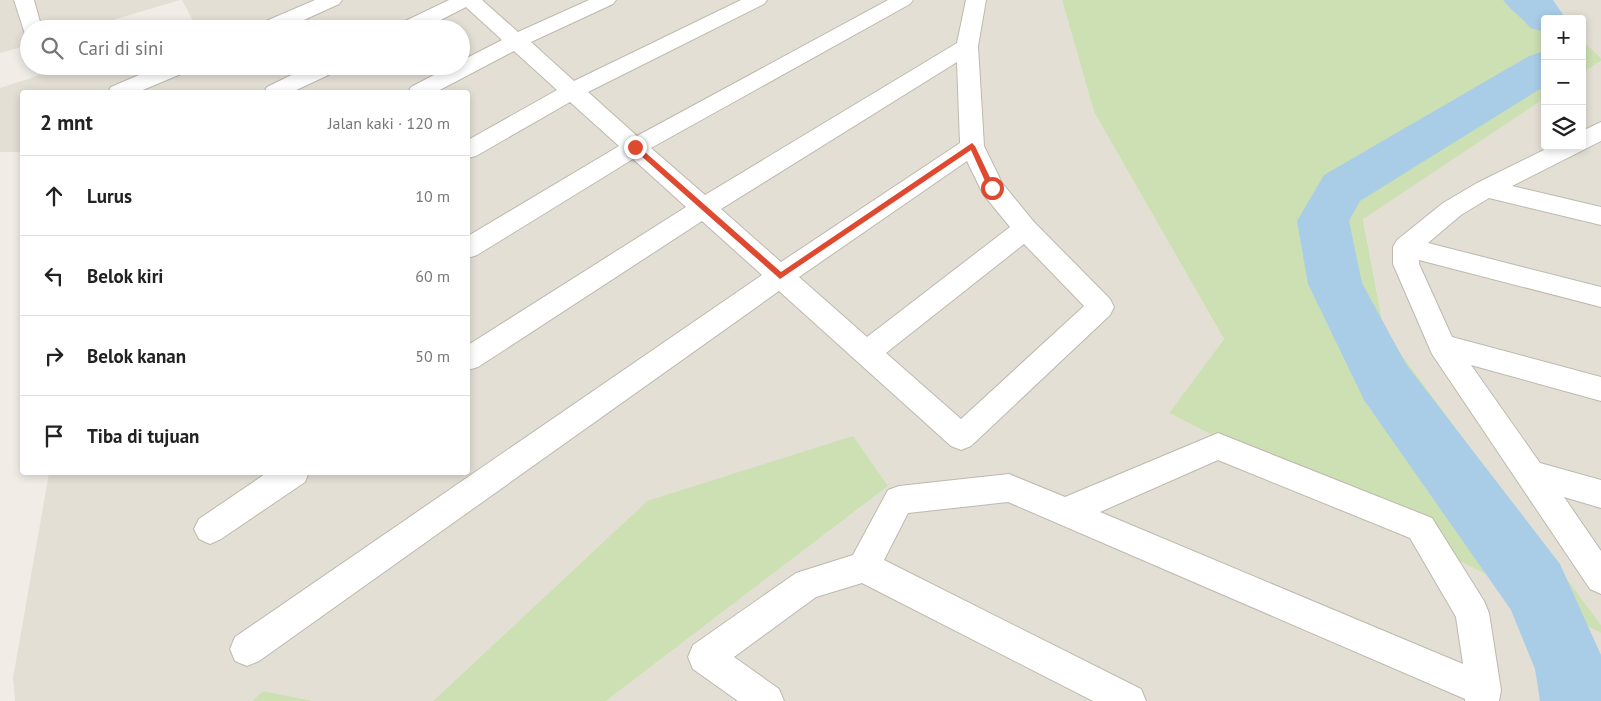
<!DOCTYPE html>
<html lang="id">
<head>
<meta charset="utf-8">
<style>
  body { margin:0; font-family:"PT Sans",sans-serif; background:#f2f2f2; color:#222 }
  .controls { position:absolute; right:15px; top:15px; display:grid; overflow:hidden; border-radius:5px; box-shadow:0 2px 8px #0003 }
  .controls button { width:45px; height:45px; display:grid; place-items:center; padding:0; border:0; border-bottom:1px solid #e0e0e0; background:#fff; color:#222; font:25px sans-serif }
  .stop { position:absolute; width:15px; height:15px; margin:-11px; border:4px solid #df492f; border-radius:50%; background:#fff }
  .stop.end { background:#df492f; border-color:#fff; box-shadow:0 1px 5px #0008 }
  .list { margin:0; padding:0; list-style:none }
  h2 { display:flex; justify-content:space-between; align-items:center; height:65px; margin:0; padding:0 20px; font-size:21px }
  h2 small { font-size:16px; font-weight:400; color:#767676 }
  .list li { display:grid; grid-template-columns:32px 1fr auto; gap:15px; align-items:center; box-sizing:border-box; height:80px; padding:0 20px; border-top:1px solid #e0e0e0 }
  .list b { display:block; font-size:19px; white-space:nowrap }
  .list em { font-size:16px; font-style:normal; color:#767676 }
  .icon { flex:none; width:28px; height:28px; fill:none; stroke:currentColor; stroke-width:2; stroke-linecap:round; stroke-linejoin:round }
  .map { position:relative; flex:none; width:1601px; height:701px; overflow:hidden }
  .search { position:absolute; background:#fff; box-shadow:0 2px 8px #0003; left:20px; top:20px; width:450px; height:55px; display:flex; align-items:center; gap:12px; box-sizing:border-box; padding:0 18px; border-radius:28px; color:#767676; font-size:19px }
  .panel { position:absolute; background:#fff; box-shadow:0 2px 8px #0003; left:20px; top:90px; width:450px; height:385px; border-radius:5px }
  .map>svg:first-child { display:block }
</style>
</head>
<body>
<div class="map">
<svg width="1601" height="701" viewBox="0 0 1601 701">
  <rect width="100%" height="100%" fill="#f1ede6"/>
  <path fill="#e4dfd5" d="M0,0h180l-97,29h-54v16l-29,8z
    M182,0h880l32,112 130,227 -55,74 432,220v68h-995l282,-215 -241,15 -214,200h-119l-51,-10 -11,10h-237l-2,-23 36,-205 419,-1v-380h-446v60h-22v-64l67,-22h394v-37h-277l11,-4z
    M1539,0h62v58l-19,-18v-21h-23z
    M1601,61v564l-217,-294 -21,-113 182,-120v48h37v-73z"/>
  <path fill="#cce0b3" d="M1062,0h477l20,19h-14v79l-182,121 21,112 217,294v8l-432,-220 55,-74 -130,-227z
    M1582,40l19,18v3l-19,12z
    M853,436l35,50 -282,215h-173l214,-200z
    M263,691l51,10h-62z"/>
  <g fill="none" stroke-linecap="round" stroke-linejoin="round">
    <path fill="#a9cde7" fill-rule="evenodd" d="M1503,0h50l13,19h-21v13l-15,-4c-8,-11 -19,-17 -27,-28z
      M1545,51v35l-185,115 -11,20 13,62 44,81 154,200 41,91v46h-61l-5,-32 -24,-59 -147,-210 -56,-116 -11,-63 27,-46 205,-119z"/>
    <g stroke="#beb8ad" stroke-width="2">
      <path id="minor" d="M14,0h20l8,29h-13v6l-4,-1z
        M315,0h27l-3,4 -55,25h-28l3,-5z
        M449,0h33l36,32 71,-32h27l-3,4 -82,38 43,39 167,-81h26l-3,4 -176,88 49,44 251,-136h25l-3,4 -259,144 54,47 252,-152 9,-43h20l-8,46 6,100 18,37 32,39 76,77 4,8 -4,8 -139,131 -10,4 -10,-4 -172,-155 -520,370 -12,5 -12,-5 -5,-12 5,-12 527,-362 -60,-54 -224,146 -10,3v-25l218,-138 -53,-48 -156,96 -9,3v-22l151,-90 -49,-44 -94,54 -8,2v-18l89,-50 -43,-39 -78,41h-28l3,-5 40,-21h10v-5l41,-21 -36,-33 -43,22h-27l3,-5zM957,62l3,81 -179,119 -60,-53zM967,161l16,33 27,33 -143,110 -68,-60zM1024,244l60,62 -123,113 -75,-66z
        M160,66h31l-3,5 -50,21h-30l3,-5z
        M310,66h30l-3,5 -45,21h-28l3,-5z
        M1601,122v19l-89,45 89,21v18l-112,-27 -28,17 -33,28 173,44v20l-182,-47v4l33,73 149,40v24l-130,-36 69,98 61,17v28l-37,-11 37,54v43l-11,-5 -158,-235 -39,-90v-17l4,-7 46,-37 34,-20 75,-37h30v-15z
        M1218,433l214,85 52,83 5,12 12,77 -2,11h-34v-2l-457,-197 -100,11 -24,47 257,129 5,12h-53l-231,-118 -46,14 -82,60 45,32 5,12h-46l-45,-32 -5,-12 5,-12 103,-72 57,-18 35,-65 11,-4 110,-12 56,23zM1218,460l192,78 46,79 7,47 -363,-152z
        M268,472h41l-4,10 -84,57 -11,5 -11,-5 -5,-10 5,-10z"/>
    </g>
    <use href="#minor" fill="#fff" fill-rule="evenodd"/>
  </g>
  <path fill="#df492f" d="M972,143l3,3 20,42 -1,2h-5l-18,-40 -191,129 -149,-132 6,-2 144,127z"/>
</svg>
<div class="controls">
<button>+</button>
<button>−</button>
<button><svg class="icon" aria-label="layers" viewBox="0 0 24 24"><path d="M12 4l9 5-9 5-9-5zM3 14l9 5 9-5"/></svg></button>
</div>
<div class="stop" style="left:992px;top:188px"></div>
<div class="stop end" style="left:635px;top:147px"></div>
<div class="search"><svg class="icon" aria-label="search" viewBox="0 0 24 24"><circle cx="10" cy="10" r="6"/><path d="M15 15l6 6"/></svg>Cari di sini</div>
<section class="panel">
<h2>2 mnt<small>Jalan kaki · 120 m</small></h2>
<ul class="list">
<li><svg class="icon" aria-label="ahead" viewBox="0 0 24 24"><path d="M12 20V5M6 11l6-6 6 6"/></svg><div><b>Lurus</b></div><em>10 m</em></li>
<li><svg class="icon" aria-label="left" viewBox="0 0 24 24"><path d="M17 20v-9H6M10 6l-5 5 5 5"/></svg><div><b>Belok kiri</b></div><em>60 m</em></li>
<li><svg class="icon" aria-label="right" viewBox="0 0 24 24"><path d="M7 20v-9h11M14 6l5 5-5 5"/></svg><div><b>Belok kanan</b></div><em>50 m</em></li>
<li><svg class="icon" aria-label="arrive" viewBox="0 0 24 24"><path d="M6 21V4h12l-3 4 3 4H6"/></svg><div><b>Tiba di tujuan</b></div></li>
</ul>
</section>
</div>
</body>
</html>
